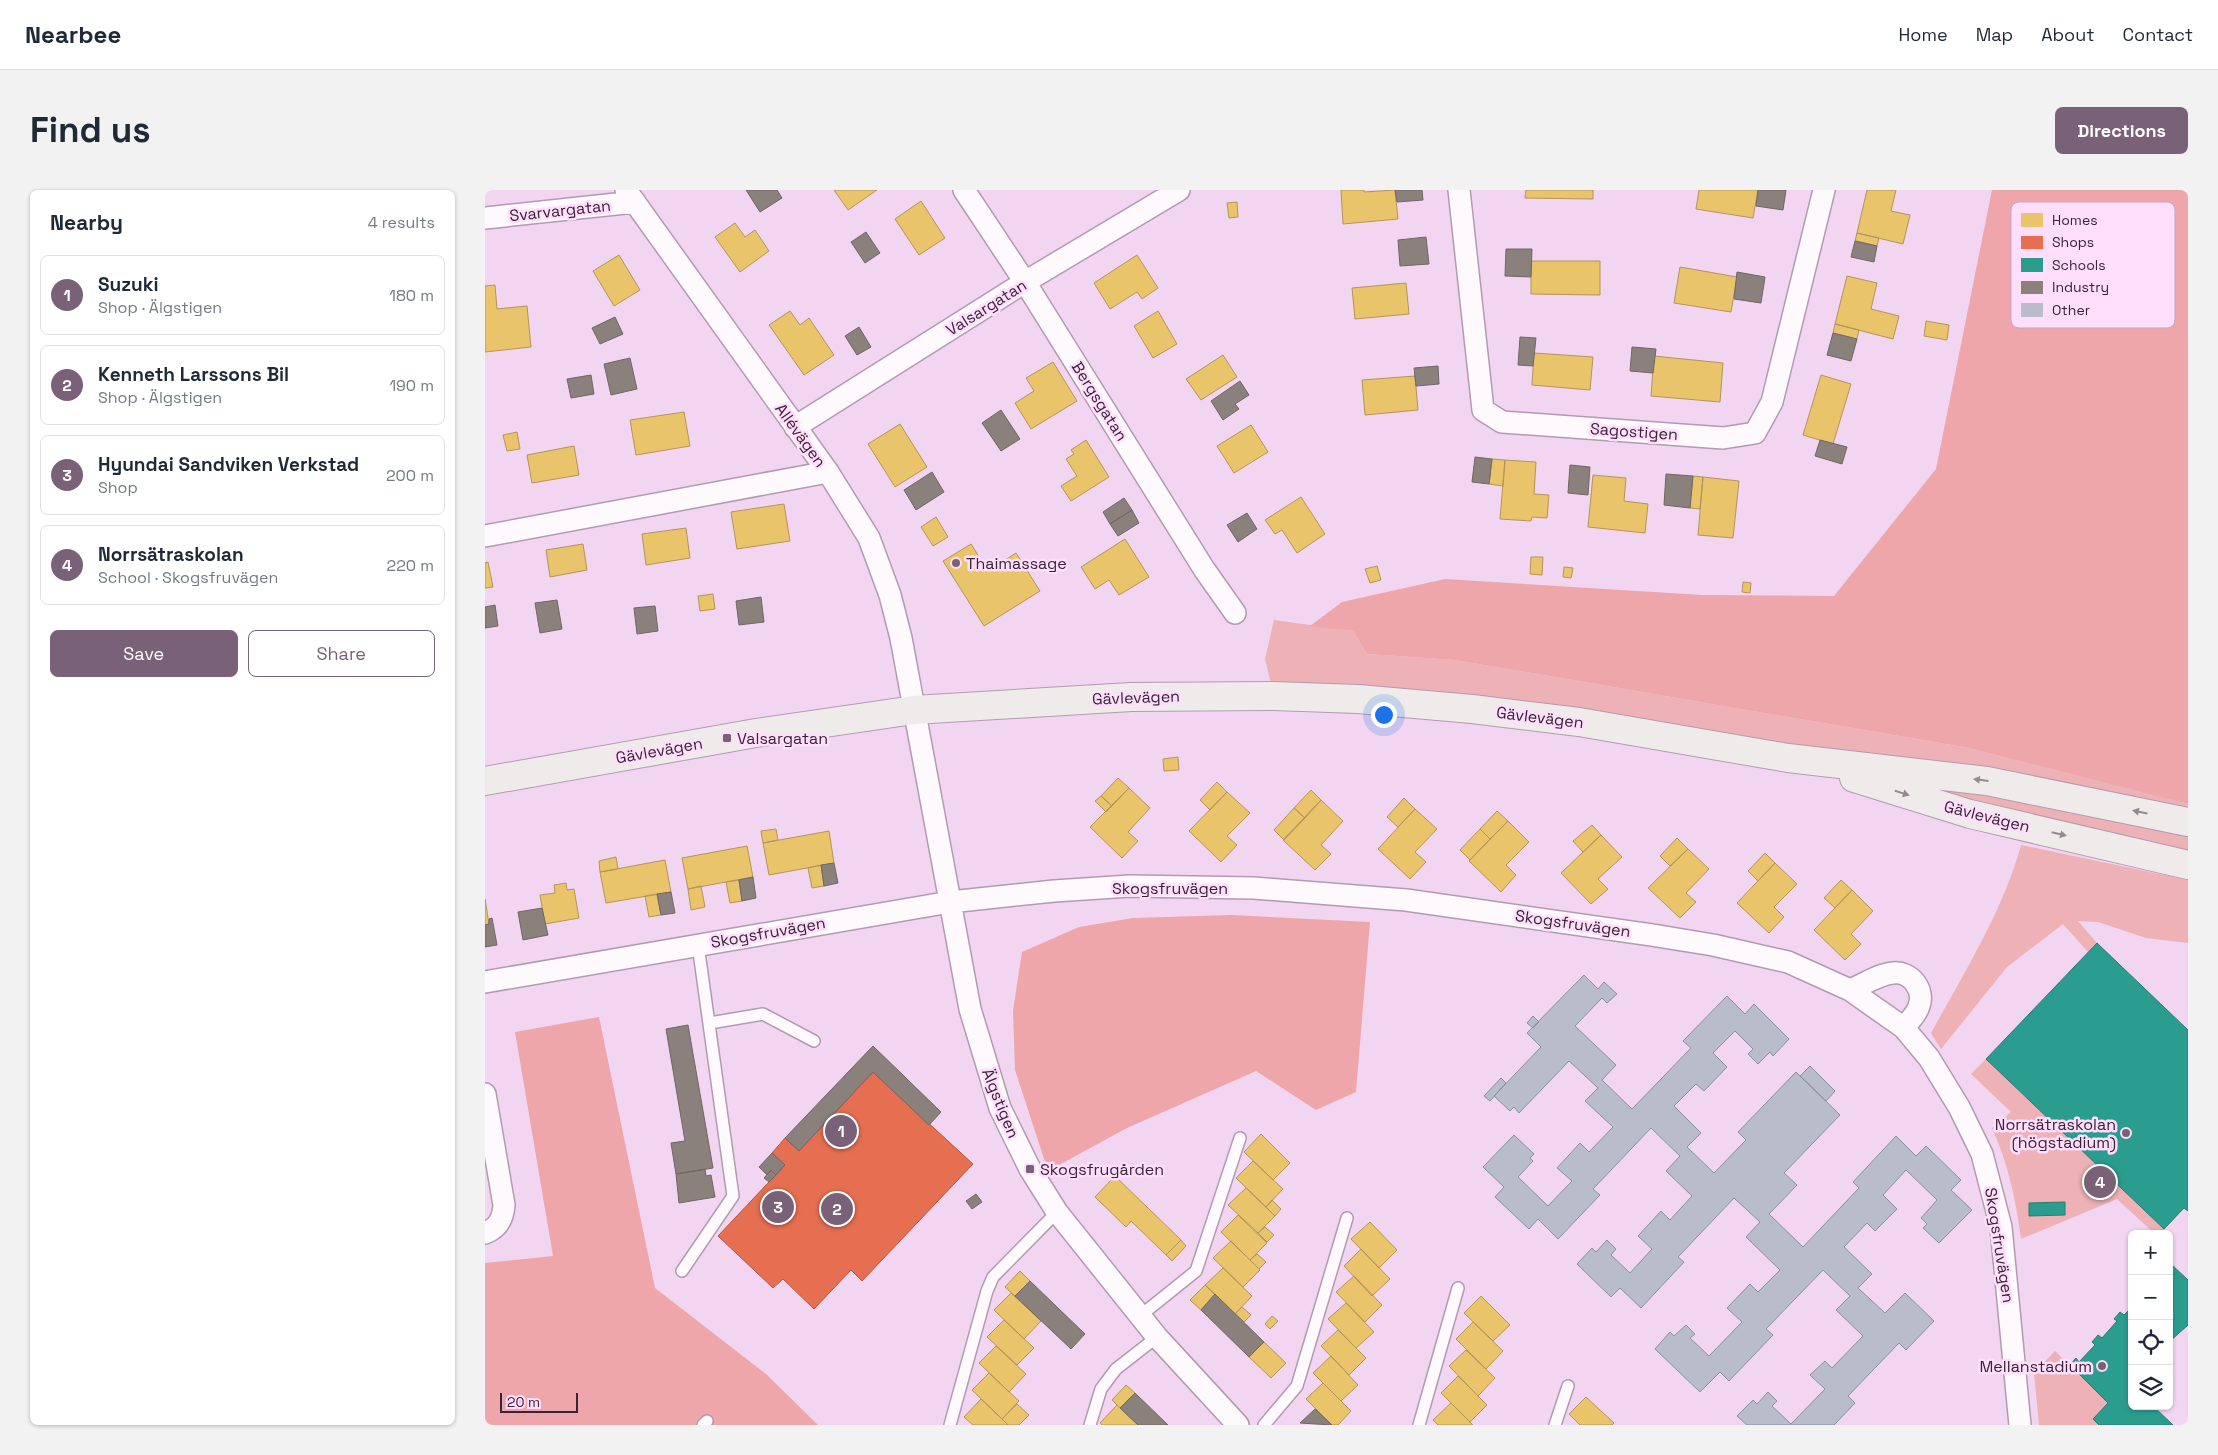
<!DOCTYPE html>
<html lang="en">
<head>
<meta charset="utf-8">
<style>
  body { margin:0; font-family:"Space Grotesk",sans-serif; background:#f2f2f3; color:#1f2937 }
  .controls { position:absolute; right:15px; bottom:15px; display:grid; overflow:hidden; border-radius:8px; box-shadow:0 1px 4px #0004 }
  .controls button { width:45px; height:45px; display:grid; place-items:center; padding:0; border:0; border-bottom:1px solid #e0e1e3; background:#fff; color:#1f2937; font:25px sans-serif }
  .scale { position:absolute; left:15px; bottom:12px; width:78px; box-sizing:border-box; padding-left:5px; border:2px solid #382437; border-top:0; font-size:14px; line-height:18px; white-space:nowrap; color:#382437; -webkit-text-stroke:4px #ffdefc; paint-order:stroke }
  .you { position:absolute; left:898px; top:524px; width:18px; height:18px; margin:-12px; border:4px solid #fff; border-radius:50%; background:#1a73e8; box-shadow:0 0 0 8px #1a73e833 }
  .badge { display:grid; place-items:center; width:32px; height:32px; border-radius:50%; background:#796278; color:#fff; font-size:16px; font-weight:700 }
  .pin { position:absolute; translate:-50% -50%; border:2px solid #fff; box-shadow:0 1px 5px #0006 }
  .list { margin:0; padding:0; list-style:none }
  h2 { display:flex; justify-content:space-between; align-items:center; height:65px; margin:0; padding:0 20px; font-size:21px }
  h2 small { font-size:16px; font-weight:400; color:#747a83 }
  .list li { display:grid; grid-template-columns:32px 1fr auto; gap:15px; align-items:center; box-sizing:border-box; height:80px; margin:0 10px 10px; padding:0 10px; border:1px solid #e0e1e3; border-radius:8px }
  .list b { display:block; font-size:19px; white-space:nowrap }
  .list p { margin:0; font-size:16px; white-space:nowrap; color:#747a83 }
  .list em { font-size:16px; font-style:normal; color:#747a83 }
  .actions { display:flex; gap:10px; padding:15px 20px }
  .actions a { flex:1; padding:11px 0; border:1px solid #796278; border-radius:8px; text-align:center; font-size:18px; color:#796278 }
  .actions .main { background:#796278; color:#fff }
  .icon { flex:none; width:28px; height:28px; fill:none; stroke:currentColor; stroke-width:2; stroke-linecap:round; stroke-linejoin:round }
  .map { position:relative; flex:none; width:1703px; height:1235px; overflow:hidden; border-radius:8px }
  header { display:flex; align-items:center; gap:30px; box-sizing:border-box; height:70px; padding:0 25px; background:#fff; border-bottom:1px solid #e0e1e3 }
  header strong { font-size:24px }
  nav { display:flex; gap:28px; margin-inline-start:auto; font-size:18px }
  .intro { display:flex; align-items:center; justify-content:space-between; box-sizing:border-box; height:120px; padding:0 30px }
  h1 { margin:0; font-size:35px }
  .button { padding:12px 22px; border-radius:8px; background:#796278; color:#fff; font-size:18px; font-weight:700 }
  main { display:flex; gap:30px; padding:0 30px }
  aside { flex:1; background:#fff; border-radius:8px; box-shadow:0 1px 4px #0004 }
  .map>svg:first-child { display:block }
</style>
</head>
<body>
<header>
<strong>Nearbee</strong>
<nav><a>Home</a><a>Map</a><a>About</a><a>Contact</a></nav>
</header>
<div class="intro"><h1>Find us</h1><a class="button">Directions</a></div>
<main>
<aside>
<h2>Nearby<small>4 results</small></h2>
<ul class="list">
<li><span class="badge">1</span><div><b>Suzuki</b><p>Shop · Älgstigen</p></div><em>180 m</em></li>
<li><span class="badge">2</span><div><b>Kenneth Larssons Bil</b><p>Shop · Älgstigen</p></div><em>190 m</em></li>
<li><span class="badge">3</span><div><b>Hyundai Sandviken Verkstad</b><p>Shop</p></div><em>200 m</em></li>
<li><span class="badge">4</span><div><b>Norrsätraskolan</b><p>School · Skogsfruvägen</p></div><em>220 m</em></li>
</ul>
<div class="actions"><a class="main">Save</a><a>Share</a></div>
</aside>
<div class="map">
<svg width="1703" height="1235" viewBox="0 0 1703 1235">
  <rect width="100%" height="100%" fill="#f2d5f0"/>
  <path fill="#edb1b6" d="M789,430l79,11 14,23 88,6 514,88 193,49 26,7v61l-400,-107 -514,-62 -9,-37z
    M1536,655l167,35v63l-42,-5 -48,-16 -20,-1 19,22 -9,9 -25,-28 -56,43 -66,82 -10,-16c32,-58 73,-124 90,-188z
    M1501,869l178,170v5h-9l-38,-35 -96,40c-5,-39 -13,-76 -29,-111l19,-16 -40,-38z
    M1570,1161l53,52 -15,16 6,6h-60l-5,-52z"/>
  <path fill="#eea6ab" d="M1507,0h196v614l-219,-56 -514,-88 -88,-6 -14,-23 -43,-5 32,-24 103,-23 257,16 132,1 102,-127z
    M746,725l139,7 -14,170 -40,18 -60,-39 -129,57 -79,43 -33,-101 -2,-59 9,-59 57,-25 54,-9z
    M114,827l56,271 111,86 52,51h-333v-162l68,-7 -38,-224z"/>
  <path fill="#e9c46a" stroke="#b4945b" d="M349,0h43l-29,20z
    M856,0h23v2l31,-2 3,29 -55,5z
    M1041,0h67v9l-68,-1z
    M1214,0h59l-5,28 -57,-9z
    M1382,0h29l-5,21 19,4 -7,29 -46,-11z
    M436,11l24,37 -26,17 -24,-36z
    M752,12l1,15 -9,1 -2,-15z
    M250,33l10,14 10,-7 14,21 -29,21 -25,-35z
    M1372,43l22,5 -2,8 -22,-5z
    M134,65l21,35 -26,16 -21,-35z
    M652,65l21,33 -16,11 -5,-7 -27,17 -16,-26z
    M1046,71h69v34l-69,-1z
    M1195,77l57,10 -6,35 -57,-9z
    M1362,86l30,7 -6,26 28,7 -6,23 -58,-15z
    M921,93l3,31 -54,5 -3,-31z
    M10,95l2,24 30,-3 4,41 -46,5v-66z
    M305,121l10,14 9,-7 25,37 -30,20 -35,-50z
    M673,121l19,33 -24,14 -19,-32z
    M1441,131l23,4 -2,15 -23,-4z
    M1350,134l24,6 -2,9 -24,-6z
    M1049,163l59,4 -3,33 -58,-5z
    M738,165l14,22 -36,23 -15,-21z
    M1169,166l69,7 -3,39 -69,-6z
    M568,172l24,39 -46,28 -16,-26 19,-12 -8,-13z
    M1336,185l30,9 -18,60 -30,-9z
    M930,186l3,34 -53,5 -3,-35z
    M199,222l6,34 -54,9 -6,-35z
    M415,234l27,43 -32,20 -27,-43z
    M766,235l17,27 -34,21 -17,-27z
    M32,242l3,17 -13,2 -4,-16z
    M601,250l23,37 -38,24 -10,-15 16,-10 -11,-17 8,-5 -3,-4z
    M89,256l5,29 -47,8 -5,-28z
    M1007,269l13,1 -2,26 -14,-2z
    M1020,270l31,2 -2,32 15,1 -2,23 -15,-1 -1,4 -31,-2z
    M1108,285l33,3 -2,23 24,3 -3,29 -57,-6z
    M1208,286l10,1 -3,32 -10,-1z
    M1218,287l36,4 -6,57 -35,-3z
    M816,307l24,37 -28,19 -15,-23 -7,4 -10,-14z
    M299,314l6,37 -53,8 -6,-37z
    M451,327l12,20 -15,9 -12,-19z
    M201,338l4,30 -44,7 -4,-31z
    M640,349l24,38 -30,18 -10,-15 -14,9 -14,-22z
    M98,354l4,26 -37,7 -4,-27z
    M486,354l17,27 28,-18 24,38 -56,35 -41,-65z
    M1046,367h12l-1,18 -12,-1z
    M3,372l5,25 -8,1v-25z
    M892,376l4,14 -11,3 -5,-14z
    M1079,377l9,1 -2,10 -8,-1z
    M1258,392l8,1 -1,10 -8,-1z
    M228,404l2,15 -15,2 -2,-15z
    M693,567l1,13 -15,1 -1,-12z
    M633,588l11,10 -17,18 -11,-10z
    M732,592l10,10 -17,18 -10,-10z
    M644,598l21,20 -22,24 10,9 -16,17 -32,-31z
    M826,600l10,10 -16,18 -11,-10z
    M742,602l23,21 -23,23 10,9 -16,17 -32,-31z
    M616,606l11,10 -6,6 -11,-11z
    M919,608l11,11 -17,18 -11,-10z
    M836,610l22,21 -22,24 10,9 -16,16 -32,-30z
    M809,618l11,10 -21,22 -10,-10z
    M930,619l22,20 -22,23 11,10 -16,17 -32,-30z
    M1012,621l11,10 -18,18 -10,-10z
    M1023,631l21,21 -23,23 10,10 -15,17 -32,-31z
    M1107,635l9,10 -18,17 -10,-11z
    M291,639l2,11 -15,3 -2,-12z
    M995,639l10,10 -20,21 -10,-10z
    M344,641l5,32 -65,12 -6,-32z
    M1116,645l21,22 -24,22 10,10 -17,15 -30,-31z
    M1192,648l11,11 -18,17 -10,-10z
    M262,656l6,31 -65,12 -6,-31z
    M1203,659l21,20 -23,24 10,9 -16,16 -32,-30z
    M1280,663l10,10 -17,18 -10,-10z
    M131,667l2,12 -18,3 -1,-11z
    M180,670l6,32 -65,11 -6,-31z
    M1290,673l22,21 -23,23 10,10 -15,16 -32,-30z
    M336,675l3,21 -12,2 -4,-20z
    M254,690l3,21 -12,2 -4,-21z
    M1356,690l11,10 -17,18 -11,-10z
    M81,693l1,7 7,-1 5,29 -34,6 -5,-29 15,-2 -1,-8z
    M216,696l4,21 -14,3 -3,-21z
    M1367,700l21,21 -22,23 10,10 -16,16 -31,-30z
    M172,704l4,21 -12,2 -4,-21z
    M0,709l4,25 -4,1z
    M776,944l29,29 -17,17 -29,-28z
    M768,971l30,28 -17,18 -30,-29z
    M630,986l66,64 -15,15 -35,-34 -5,6 -31,-30z
    M761,998l29,28 -17,17 -30,-28z
    M787,1010l9,9 -6,7 -9,-9z
    M753,1025l29,28 -17,17 -29,-28z
    M885,1032l27,28 -18,18 -28,-29z
    M780,1037l9,8 -7,7 -9,-9z
    M696,1050l5,6 -14,15 -6,-6z
    M746,1051l29,29 -17,17 -30,-29z
    M876,1059l29,30 -18,17 -28,-30z
    M772,1064l9,8 -7,7 -9,-9z
    M738,1078l29,28 -17,18 -30,-29z
    M535,1081l10,10 -15,15 -10,-9z
    M869,1086l28,29 -17,17 -29,-30z
    M720,1095l10,9 -14,16 -11,-10z
    M526,1103l30,28 -17,18 -30,-29z
    M996,1106l29,29 -17,16 -29,-28z
    M861,1113l28,29 -18,16 -28,-29z
    M757,1117l9,8 -7,7 -9,-8z
    M787,1126l6,5 -8,8 -5,-5z
    M519,1130l30,28 -17,17 -30,-28z
    M988,1132l30,29 -17,18 -30,-30z
    M853,1140l28,28 -17,17 -28,-29z
    M779,1152l22,21 -15,15 -22,-21z
    M511,1156l30,28 -17,18 -30,-29z
    M981,1160l29,28 -17,18 -29,-30z
    M846,1166l27,29 -17,16 -28,-28z
    M504,1183l30,28 -17,18 -30,-29z
    M973,1186l29,29 -17,17 -29,-29z
    M838,1193l28,28 -13,14h-6l-26,-26z
    M641,1195l9,8 -15,15 -8,-8z
    M1101,1207l28,26 -2,2h-32l-11,-11z
    M496,1209l21,20 6,6h-35l-9,-8z
    M966,1213l22,22h-35l-5,-5z
    M532,1214l12,11 -10,10h-11l-6,-6z
    M632,1215l3,3 18,17h-36l-2,-2z"/>
  <path fill="#e76f51" stroke="#b25849" d="M388,882l100,92 -111,117 -11,-11 -37,39 -31,-30 -10,9 -55,-52 67,-71 -13,-12 13,-15 14,13z"/>
  <path fill="#2a9d8f" stroke="#2e7975" d="M1612,753l91,87v181l-4,-3 -20,21 -178,-170z
    M1580,1012v13l-36,1v-13z
    M1687,1075l16,15v45l-19,17v-74z
    M1647,1117v74l-2,2 2,23h21l20,19h-74l-6,-6 15,-16 -38,-38 6,-7 3,4 16,-17 -3,-3 6,-7 4,3 15,-17 -3,-2 6,-7 4,3z"/>
  <path fill="#8a817c" stroke="#716567" d="M261,0h31l5,8 -22,14z
    M910,0h27l1,10 -26,2z
    M1273,0h28l-3,20 -27,-4z
    M381,42l14,21 -15,10 -14,-21z
    M941,47l3,27 -29,2 -2,-26z
    M1370,51l22,5 -3,16 -23,-5z
    M1021,59h26l-1,28 -26,-1z
    M1252,82l28,5 -4,26 -27,-4z
    M130,127l8,17 -23,10 -8,-16z
    M374,137l12,20 -14,8 -12,-19z
    M1348,143l24,6 -6,22 -24,-6z
    M1035,147l16,1 -3,28 -15,-1z
    M1147,157l24,2 -3,24 -23,-2z
    M145,168l7,31 -26,6 -7,-31z
    M953,176l1,18 -23,2 -2,-18z
    M106,185l3,19 -23,4 -4,-19z
    M755,191l9,14 -14,9 4,5 -16,11 -12,-19z
    M516,220l19,29 -19,12 -19,-28z
    M1335,250l27,7 -5,17 -27,-8z
    M990,267l17,2 -3,25 -17,-2z
    M1085,275l20,2 -2,28 -20,-2z
    M447,282l12,20 -28,18 -12,-20z
    M1181,284l27,2 -3,32 -26,-3z
    M639,308l8,12 -22,14 -7,-12z
    M647,320l7,13 -21,13 -8,-12z
    M762,323l10,16 -19,13 -11,-17z
    M276,407l3,25 -25,3 -3,-24z
    M72,410l5,29 -22,4 -5,-30z
    M10,415l3,21 -13,2v-21z
    M170,416l3,25 -21,3 -3,-26z
    M349,673l4,20 -14,3 -3,-21z
    M268,687l3,21 -14,3 -3,-21z
    M186,702l4,21 -14,2 -4,-21z
    M57,718l6,27 -25,5 -5,-28z
    M7,728l5,27 -12,2v-22l4,-1v-5z
    M203,835l25,143 -37,6 -5,-31 14,-2 -19,-112z
    M388,856l68,66 -12,13 -56,-53 -74,79 -14,-13z
    M287,963l13,12 -9,10 -5,-5 -4,5 -8,-8z
    M220,979l1,7 5,-1 4,22 -36,6 -3,-29z
    M286,980l5,5 -7,7 -5,-4z
    M491,1004l6,8 -10,7 -6,-8z
    M545,1091l55,53 -14,15 -56,-53z
    M730,1104l49,48 -15,15 -48,-47z
    M650,1203l33,32h-30l-18,-17z
    M830,1219l17,16 -32,-2z"/>
  <path fill="#b8bccb" stroke="#89909f" d="M1099,785l14,14 6,-7 13,12 -10,9 -5,-5 -27,28 41,39 -14,15 30,29 59,-61 -8,-7 44,-45 18,18 9,-10 35,35 -16,17 -3,-4 -12,12 -10,-10 5,-5 -18,-18 -22,22 14,14 -23,24 -8,-7 -22,22 27,27 -14,14 27,26 32,-33 -8,-8 58,-60 44,43 -56,58 13,12 -28,29 34,33 56,-59 -6,-6 43,-46 20,20 10,-10 35,34 -10,10 21,20 -33,33 -16,-15 4,-4 -6,-6 16,-18 -31,-30 -23,25 14,14 -22,22 -8,-8 -23,24 28,27 -14,14 27,25 20,-20 29,28 -28,29 -7,-7 -51,53 7,7 -21,22h-87l-10,-9 16,-16 4,4 11,-12 9,9 -5,5 19,18 34,-35 -15,-14 15,-14 7,7 31,-32 -27,-26 14,-14 -27,-26 -57,59 7,6 -44,46 -9,-9 -20,20 -45,-43 15,-17 4,4 12,-11 9,9 -5,4 19,18 33,-34 -15,-14 23,-24 8,8 22,-22 -34,-33 14,-15 -26,-24 -56,59 6,5 -43,46 -21,-20 -9,9 -34,-33 15,-16 4,4 11,-12 9,9 -5,6 19,18 22,-24 -14,-13 23,-25 9,9 22,-24 -26,-25 14,-15 -29,-28 -58,61 7,6 -42,44 -20,-20 -9,10 -34,-32 9,-10 -21,-20 31,-32 20,19 -4,4 3,3 -15,16 30,29 24,-25 -15,-13 23,-25 9,9 24,-25 -28,-26 13,-13 -29,-27 -50,52 -5,-6 -4,4 -16,-15 47,-49 -14,-14z
    M1048,826l6,6 -6,6 -6,-5z
    M1325,876l25,25 -9,10 -26,-25z
    M1016,888l5,5 -16,18 -6,-5z"/>
  <g fill="none" stroke-linecap="round" stroke-linejoin="round">
    <g stroke="#b29bb0" stroke-width="14">
      <path id="lane" d="M225,833l53,-9 51,27
        M197,1081l51,-75 -35,-251
        M655,1126l56,-45 44,-133
        M218,1235l4,-4
        M465,1235l37,-134 6,-14 64,-65
        M605,1235l11,-36 15,-20 41,-32
        M779,1235l33,-39 50,-168
        M934,1235l39,-137
        M1070,1235l13,-39"/>
    </g>
    <g stroke="#b29bb0" stroke-width="24">
      <path id="street" d="M141,0l202,282 41,66 21,57 11,43 69,371 30,99 30,61 27,43 100,125 81,88
        M479,0l61,92 179,287 31,44
        M974,0l24,220 19,12 221,16 32,-5 17,-31 52,-212
        M0,28l150,-16
        M310,237l230,-145 154,-92
        M0,346l343,-64
        M0,792l465,-80 104,-11 76,-5 124,2 152,12 246,35 61,10 75,17 62,28 54,38 25,30 30,49 23,47 19,73 19,198
        M1365,800c13,-5 29,-16 43,-17 18,-2 32,17 26,33 -2,8 -11,16 -15,22
        M0,904l19,111c-1,13 -5,23 -19,28"/>
    </g>
    <g stroke="#b29bb0" stroke-width="30">
      <path id="secondary" d="M1369,588l116,36 218,51
        M0,591l271,-48 158,-23 217,-13 143,-1 84,3 114,10 107,13 209,36 199,23 201,41"/>
    </g>
    <use href="#lane" stroke="#fdf9fd" stroke-width="11"/>
    <use href="#street" stroke="#fdf9fd" stroke-width="21"/>
    <use href="#secondary" stroke="#f0ebeb" stroke-width="28"/>
  </g>
  <defs><path id="oneway-solid" d="M-6-.8H1V-3.2L6.5 0L1 3.2V.8H-6Z" transform="scale(1.25)"/></defs>
  <g fill="#948891">
    <use href="#oneway-solid" transform="translate(1496 590) rotate(-173)"/>
    <use href="#oneway-solid" transform="translate(1417 603) rotate(17)"/>
    <use href="#oneway-solid" transform="translate(1655 622) rotate(-168)"/>
    <use href="#oneway-solid" transform="translate(1574 644) rotate(13)"/>
  </g>
  <g fill="#796278" stroke="#ffdefc" stroke-width="2">
    <circle cx="471" cy="373" r="5"/>
    <rect x="237" y="543" width="10" height="10" rx="2.5"/>
    <circle cx="1641" cy="943" r="5"/>
    <rect x="540" y="974" width="10" height="10" rx="2.5"/>
    <circle cx="1617" cy="1176" r="5"/>
  </g>
  <g text-anchor="middle" stroke-width="5" stroke-linejoin="round" paint-order="stroke">
    <g font-size="16" fill="#382437" stroke="#ffdefc">
      <text transform="translate(75 20) rotate(-6)" y="6">Svarvargatan</text>
      <text transform="translate(501 117) rotate(-32)" y="6">Valsargatan</text>
      <text transform="translate(615 211) rotate(58)" y="6">Bergsgatan</text>
      <text transform="translate(1149 241) rotate(4)" y="6">Sagostigen</text>
      <text transform="translate(316 245) rotate(54)" y="6">Allévägen</text>
      <text transform="translate(651 507) rotate(-2)" y="6">Gävlevägen</text>
      <text transform="translate(1055 527) rotate(7)" y="6">Gävlevägen</text>
      <text transform="translate(174 560) rotate(-10)" y="6">Gävlevägen</text>
      <text transform="translate(1502 626) rotate(14)" y="6">Gävlevägen</text>
      <text x="685" y="704">Skogsfruvägen</text>
      <text transform="translate(1088 733) rotate(8)" y="6">Skogsfruvägen</text>
      <text transform="translate(283 742) rotate(-10)" y="6">Skogsfruvägen</text>
      <text transform="translate(516 913) rotate(68)" y="6">Älgstigen</text>
      <text transform="translate(1515 1055) rotate(81)" y="6">Skogsfruvägen</text>
    </g>
    <g font-size="16" fill="#382437" stroke="#ffdefc" text-anchor="start">
      <text x="481" y="379">Thaimassage</text>
      <text x="252" y="554">Valsargatan</text>
      <text x="1631" y="940" text-anchor="end">Norrsätraskolan<tspan x="1631" dy="18">(högstadium)</tspan></text>
      <text x="555" y="985">Skogsfrugården</text>
      <text x="1607" y="1182" text-anchor="end">Mellanstadium</text>
    </g>
  </g>
  <rect x="1526" y="12" width="164" height="126" rx="8" fill="#ffdefc" stroke="#c3a6c1" stroke-width="1"/>
  <rect x="1536" y="23" width="22" height="14" fill="#e9c46a"/>
  <rect x="1536" y="46" width="22" height="13" fill="#e76f51"/>
  <rect x="1536" y="68" width="22" height="14" fill="#2a9d8f"/>
  <rect x="1536" y="91" width="22" height="13" fill="#8a817c"/>
  <rect x="1536" y="113" width="22" height="14" fill="#b8bccb"/>
  <g font-size="14" fill="#382437">
    <text x="1567" y="35">Homes</text>
    <text x="1567" y="57">Shops</text>
    <text x="1567" y="80">Schools</text>
    <text x="1567" y="102">Industry</text>
    <text x="1567" y="125">Other</text>
  </g>
</svg>
<div class="controls">
<button>+</button>
<button>−</button>
<button><svg class="icon" aria-label="locate" viewBox="0 0 24 24"><circle cx="12" cy="12" r="6"/><path d="M12 2v4M12 18v4M2 12h4M18 12h4"/></svg></button>
<button><svg class="icon" aria-label="layers" viewBox="0 0 24 24"><path d="M12 4l9 5-9 5-9-5zM3 14l9 5 9-5"/></svg></button>
</div>
<div class="scale">20 m</div>
<div class="you"></div>
<div class="pin badge" style="left:356px;top:941px">1</div>
<div class="pin badge" style="left:352px;top:1019px">2</div>
<div class="pin badge" style="left:293px;top:1017px">3</div>
<div class="pin badge" style="left:1615px;top:992px">4</div>
</div>
</main>
</body>
</html>
